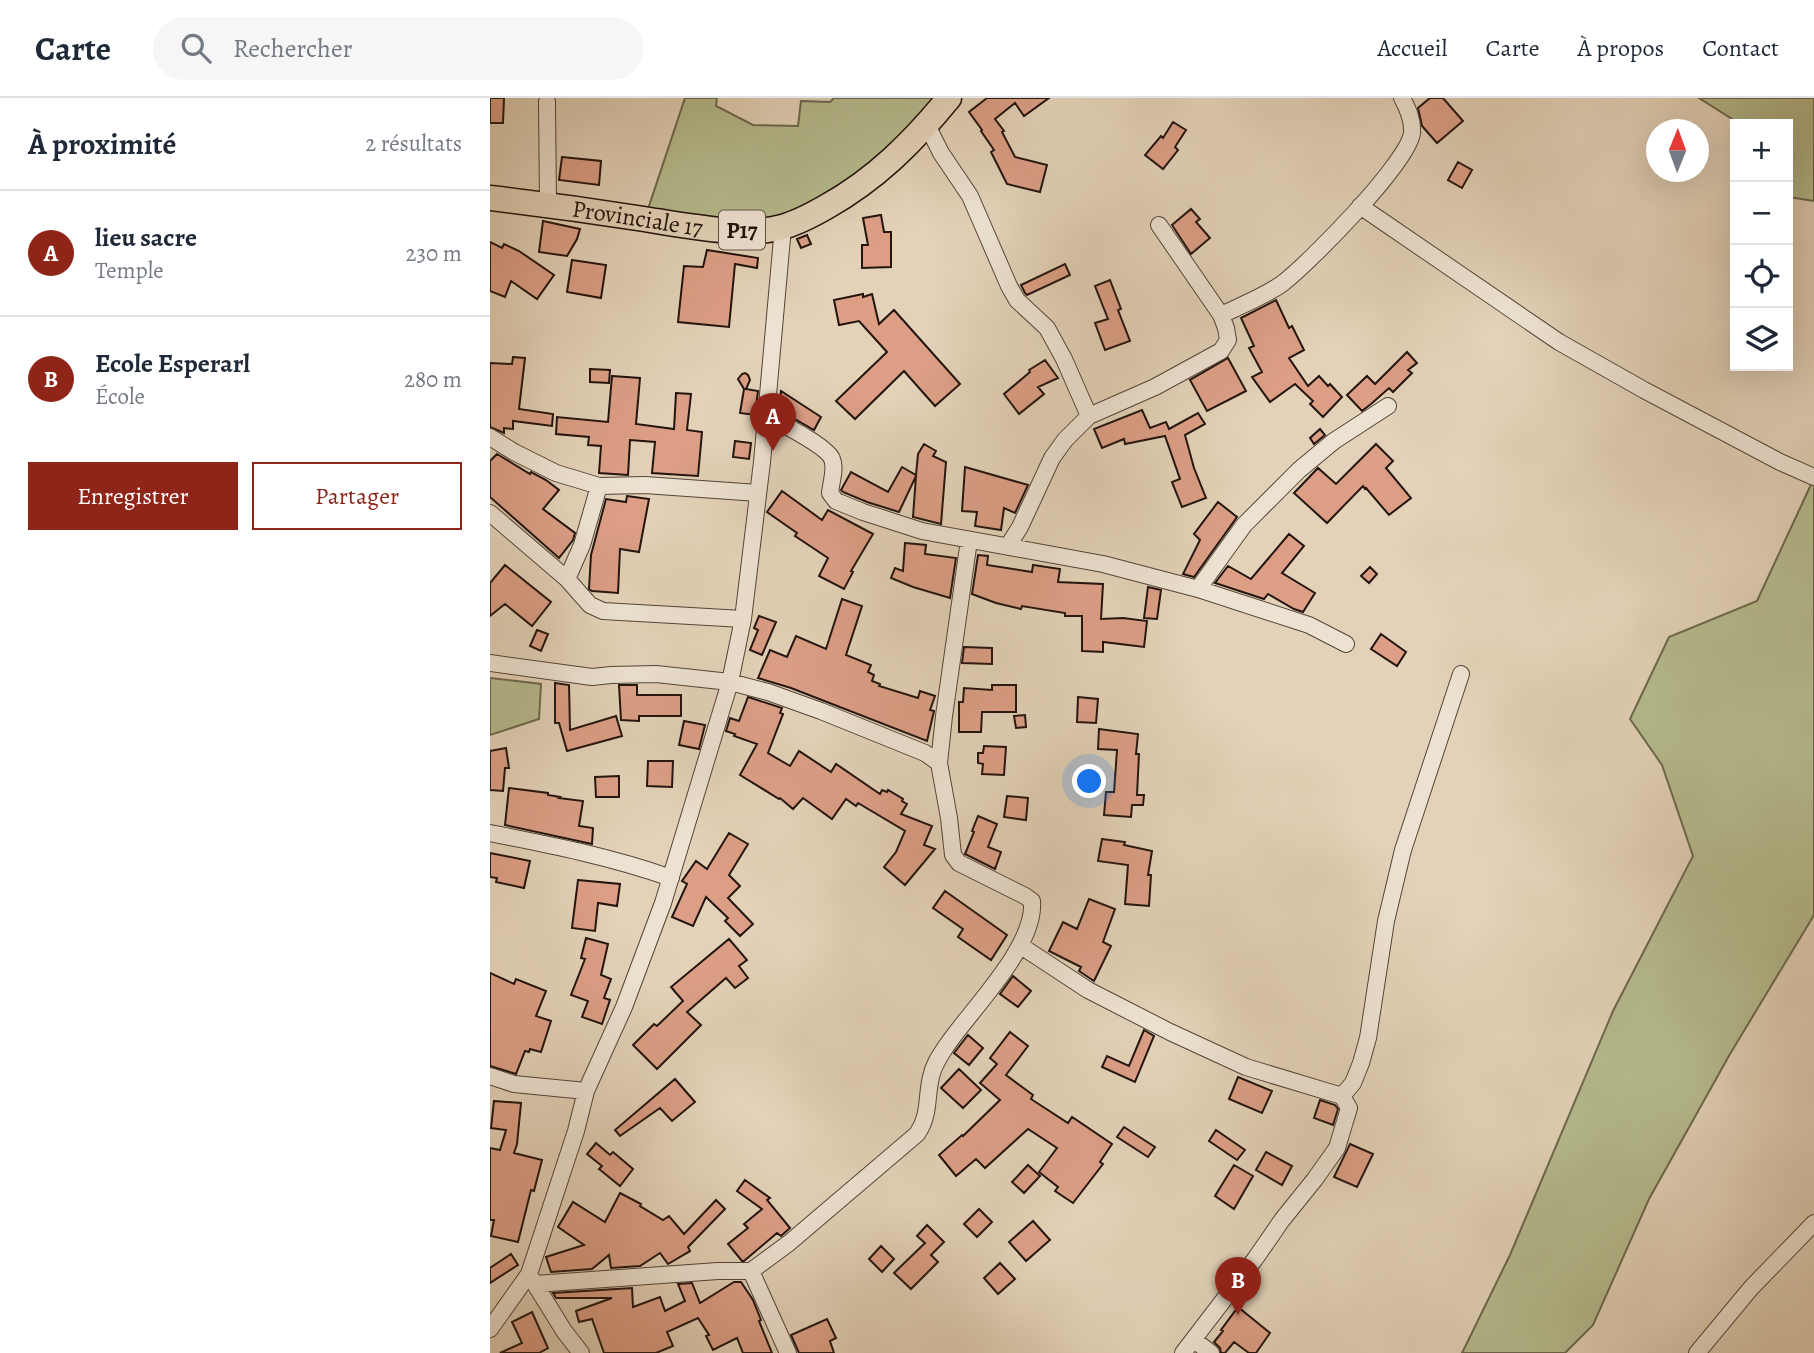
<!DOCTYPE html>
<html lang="fr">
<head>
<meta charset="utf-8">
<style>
  body { margin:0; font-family:Alegreya,serif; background:#f6f6f7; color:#1f2937 }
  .controls { position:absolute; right:21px; top:21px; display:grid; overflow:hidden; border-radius:0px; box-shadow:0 7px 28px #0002 }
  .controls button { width:63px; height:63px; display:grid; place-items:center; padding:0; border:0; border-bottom:2px solid #e0e1e3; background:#fff; color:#1f2937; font:35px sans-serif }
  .compass { position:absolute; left:1156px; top:21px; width:63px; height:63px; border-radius:50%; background:#fff; box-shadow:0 7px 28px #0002; rotate:1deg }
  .you { position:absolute; left:600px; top:684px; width:24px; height:24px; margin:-18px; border:5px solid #fff; border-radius:50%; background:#1a73e8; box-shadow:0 0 0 10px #1a73e833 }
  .badge { display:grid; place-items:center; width:46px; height:46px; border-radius:50%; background:#8f2418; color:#fff; font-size:23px; font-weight:700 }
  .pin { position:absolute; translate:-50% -58px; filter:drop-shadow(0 2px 4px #0008) }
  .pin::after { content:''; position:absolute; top:37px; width:24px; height:21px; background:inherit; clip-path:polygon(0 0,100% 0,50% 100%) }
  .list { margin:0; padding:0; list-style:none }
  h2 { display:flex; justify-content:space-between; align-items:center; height:91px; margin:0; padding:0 28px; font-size:30px }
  h2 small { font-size:23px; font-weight:400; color:#747a83 }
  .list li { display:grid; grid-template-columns:46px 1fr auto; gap:21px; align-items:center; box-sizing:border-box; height:126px; padding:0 28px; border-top:2px solid #e0e1e3 }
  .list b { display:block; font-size:26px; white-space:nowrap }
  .list p { margin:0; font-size:23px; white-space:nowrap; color:#747a83 }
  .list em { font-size:23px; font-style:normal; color:#747a83 }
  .actions { display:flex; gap:14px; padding:21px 28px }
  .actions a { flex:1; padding:16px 0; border:2px solid #8f2418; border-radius:0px; text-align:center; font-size:24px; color:#8f2418 }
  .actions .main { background:#8f2418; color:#fff }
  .icon { flex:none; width:38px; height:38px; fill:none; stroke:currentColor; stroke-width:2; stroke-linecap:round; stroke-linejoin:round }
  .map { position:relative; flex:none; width:1324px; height:1255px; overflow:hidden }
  header { display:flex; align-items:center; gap:42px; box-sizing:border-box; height:98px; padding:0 35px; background:#fff; border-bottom:2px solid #e0e1e3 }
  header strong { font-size:33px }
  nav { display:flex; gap:38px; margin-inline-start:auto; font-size:24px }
  .search { width:490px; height:63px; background:#f6f6f7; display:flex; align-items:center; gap:18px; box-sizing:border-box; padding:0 24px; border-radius:38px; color:#747a83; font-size:26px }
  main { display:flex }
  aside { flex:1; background:#fff }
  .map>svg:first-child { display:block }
</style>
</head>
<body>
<header>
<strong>Carte</strong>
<div class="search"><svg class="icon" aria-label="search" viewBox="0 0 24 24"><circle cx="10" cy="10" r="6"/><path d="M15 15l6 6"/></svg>Rechercher</div>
<nav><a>Accueil</a><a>Carte</a><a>À propos</a><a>Contact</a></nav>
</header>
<main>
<aside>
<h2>À proximité<small>2 résultats</small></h2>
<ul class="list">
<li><span class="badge">A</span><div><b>lieu sacre</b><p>Temple</p></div><em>230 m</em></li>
<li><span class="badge">B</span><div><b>Ecole Esperarl</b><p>École</p></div><em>280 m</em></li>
</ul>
<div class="actions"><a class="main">Enregistrer</a><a>Partager</a></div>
</aside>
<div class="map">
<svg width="1324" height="1255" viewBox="0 0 1324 1255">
  <rect width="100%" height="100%" fill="#e3d2b8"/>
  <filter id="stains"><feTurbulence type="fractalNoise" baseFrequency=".00286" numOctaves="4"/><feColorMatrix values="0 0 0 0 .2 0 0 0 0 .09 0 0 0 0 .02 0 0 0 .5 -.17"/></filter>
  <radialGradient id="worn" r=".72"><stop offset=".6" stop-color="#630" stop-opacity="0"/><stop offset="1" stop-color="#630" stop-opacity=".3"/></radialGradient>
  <path fill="#b5bb8e" stroke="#6c684e" stroke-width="2" d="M195,0h32l-1,8 37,19 45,1 3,-25 29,1 4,-4h100l-27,32 -38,36 -61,39 -28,12 -21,2h-26l-85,-10z
    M1209,0h115v103l-26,-4v-73h-48z
    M1324,380v437l-84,139 -81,145 -56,126 -28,28h-103l48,-98 103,-244 80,-155 -31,-91 -32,-46 39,-82 88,-36z
    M0,580l51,6 -2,35 -49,16z"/>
  <path fill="#dc9f86" stroke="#23140e" stroke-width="2" d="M0,0h14l-1,25h-13z
    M497,0h62l-25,18 -9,-13 -20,16 9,12 -2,1 13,25 32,8 -7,27 -33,-8 -16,-32 3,-2 -13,-19 1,-1 -13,-18z
    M940,0h13l20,23 -26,22 -15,-17 -4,-18z
    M683,24l13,8 -11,17 3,3 -15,19 -18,-14 16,-19 2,2z
    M72,59l39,4 -2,24 -40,-5z
    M968,64l14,8 -10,18 -14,-8z
    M701,111l9,10 -4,3 14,16 -19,16 -19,-29z
    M391,117l3,17h7v35l-29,1v-23h6l-5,-27z
    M53,123l37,8 -3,10 -10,17 -28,-4z
    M317,137l4,9 -10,4 -4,-9z
    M0,144l12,6 2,-4 15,7 35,24 -17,24 -26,-18 -6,16 -15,-6z
    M217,152l51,8 -1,10 -22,-4 -6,63 -51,-5 6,-56 19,1z
    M82,162l34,5 -5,33 -34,-6z
    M575,166l5,11 -43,20 -2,-2 -4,-8z
    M620,182l11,29 -3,1 12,31 -25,9 -10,-27 13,-4 -13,-33z
    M373,196v3l9,-3 7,30 15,-14 66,74 -25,22 -31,-35 -49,48 -19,-18 51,-49 -28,-31 -20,4 -5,-25z
    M786,202l13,28 3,-2 12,24 -15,8 19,28 11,-10 9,10 2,-2 12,13 -19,20 -13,-13 3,-3 -18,-17 -25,18 -18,-25 10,-5 -13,-24 5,-2 -13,-28z
    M917,254l10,11 -9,7 4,3 -19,19 -4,-4 -18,16 -9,7 -15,-16 20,-19 8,8z
    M23,259l12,1 -6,51 34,5 -1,12 -39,-5v8l-9,-1v5l-14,-6v-64l22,1z
    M738,260l18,33 -39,20 -17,-31z
    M555,262l13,18 -20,9 6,7 -25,20 -15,-20 26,-22 -1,-2z
    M100,271l20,1 -1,13 -19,-1z
    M255,275l3,2 2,5 -4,9 12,2 -3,24 -15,-2 4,-24 -6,-10 4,-5z
    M122,278l28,2 -4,46 38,5 2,-36 15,1 -4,36 15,2 -4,44 -46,-3 3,-31 -25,-2 -2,35 -29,-2 2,-27 -13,-1 1,-8 -33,-3 1,-17 51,5z
    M291,293l40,26 -7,13 -35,-20z
    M652,312l8,18 16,-6 3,7 29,-16 7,11 -20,11 9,33 12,30 -24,9 -10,-25 8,-3 -15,-43 -40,8 -1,-5 -22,9 -8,-19z
    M830,331l5,6 -11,9 -4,-6z
    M245,343l16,2 -2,16 -16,-2z
    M434,346l12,7 -3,5 13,6 -5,62 -28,-7 3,-41 -17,36 -32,-10 -24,-10 -2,-2 10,-18 37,20 14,-25 14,8 2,-21z
    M886,346l17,17 -7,7 25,30 -22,17 -23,-27 -1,1 -2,-3 -36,37 -33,-30 24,-25 18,16z
    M7,356l33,20 1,-2 15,8 13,10 -16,19 32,24 -2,7 -14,18 -69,-61v-36z
    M475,369l63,18 -13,28 -11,-5 -3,22 -26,-4 2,-14 -15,-1z
    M292,393l40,29 6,-10 45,24 -22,37 2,1 -9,17 -25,-13 9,-18 -33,-22 2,-3 -30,-21z
    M137,398l22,3 -10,53 -19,-3 -2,44 -26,-2 -3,-2 2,-34 15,-56 20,3z
    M728,404l19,15 -43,60 -11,-3 17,-34 -6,-6z
    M799,436l15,12 -22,27 33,20 -12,19 -9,-3 -26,-15 -4,5 -49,-16 13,-17 23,13z
    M415,445l21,2 -1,9 31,4 -6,40 -37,-11 -22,-9 4,-10 8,3z
    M488,457l10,1 -1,9 45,7 1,-7 27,4 -2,13 45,2 -2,35 22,-1 24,3 -3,26 -41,-5v10l-21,-1v-35h-17v-3l-43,-7 -1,3 -25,-6 -24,-9z
    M15,467l46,37 -19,24 -27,-22 -15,12v-33z
    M880,469l7,7 -8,9 -8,-7z
    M658,489l13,3 -4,29 -13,-1z
    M352,501l20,7 -16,49 25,10 -3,7 6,3 -2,6 8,3 -1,2 39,12 2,-7 15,5 -5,14 4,1 -7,30 -136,-53 -33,-10 12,-28 17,7 9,-21 30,13z
    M269,518l17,6 -14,33 -12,-5 8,-20 -4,-2z
    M47,532l11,4 -7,17 -11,-5z
    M891,536l25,18 -9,14 -26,-17z
    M474,549l28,1v16l-30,-1z
    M65,585l14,2 1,45 46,-14 6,20 -55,15 -8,-28h-4z
    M129,587h18v10h44v21h-42v5l-18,-1z
    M502,587h24v27h-34l-1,20h-22v-30h4l1,-14 28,2z
    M258,599l34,11 -2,5 3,1 -15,39 22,13 9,-15 32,21 5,-8 44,30 2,-4 5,2 1,-2 15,9 -1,2 5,3 -6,10 31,12 -8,19 11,4 -30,36 -21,-18 12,-15 9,-21 -47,-28 -2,3 -10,-7 -14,20 -29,-21 -10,11 -13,-11 -1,1 -39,-24 17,-31 -23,-8 1,-2 -9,-3 4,-13 9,3z
    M588,599l20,2 -2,24 -19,-1z
    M535,617l1,12 -10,1 -2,-12z
    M194,623l21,4 -6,24 -20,-4z
    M609,631l39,5 -2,20h3l-2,41h7l-1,10h-11l-1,12 -27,-2 2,-23h8l3,-42 -19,-1z
    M494,648l22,1 -2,28 -22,-1 1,-10 -5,-1v-10h5z
    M16,650l3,20h-4l-2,23 -13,-1v-39z
    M158,663h25l-1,26 -25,-1z
    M129,678v21h-23l-1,-20z
    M19,690l39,5v2l12,2 -1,1 24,3 -4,25 14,2 -1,16 -87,-19z
    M517,698l21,2 -2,22 -22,-3z
    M488,718l19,8 -9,23 13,5 -6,17 -30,-15 9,-22 -2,-1z
    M239,735l19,11 -19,31 11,11 -12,12 25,26 -13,12 -15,-15 3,-3 -22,-21 -13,29 -21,-9 15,-33 -5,-3 14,-20 11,8z
    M612,741l23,3 -1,3 28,6 -4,24h3l-2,31 -24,-2 3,-39 -30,-4z
    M0,755l40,8 -6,27 -28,-6 1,-4 -7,-1z
    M88,782l42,4 -3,22 -19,-3 -3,28 -23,-3z
    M455,793l62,44 -16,25 -33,-23 5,-8 -30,-21z
    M599,801l26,10 -12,33 8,4 -17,35 -15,-10 2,-4 -32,-16 14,-29 14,7z
    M96,840l22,6 -7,31 10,4 -7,19 6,2 -8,24 -20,-7 6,-16 -17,-6 14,-36 -4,-1z
    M239,841l18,21 -8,6 9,12 -13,10 -9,-10 -39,34 14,13 -44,44 -24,-24 21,-21 3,2 26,-25 -12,-14z
    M0,875l24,11 2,-5 30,12 -10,25 15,5 -10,31 -11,-3 -1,3 -4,-1 -9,23 -26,-8z
    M523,878l18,15 -13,16 -18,-13z
    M654,932l10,6 -19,46 -33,-15 5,-11 22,10z
    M520,934l18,14 -22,29 27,20 -2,4 37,24 4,-6 40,27 -12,18 3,2 -30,39 -18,-12 3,-4 -19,-15 18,-24 -29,-19 -43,39 -9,-9 -20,17 -17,-21 23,-20 1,1 37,-36 -20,-17 17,-19 -7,-6z
    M478,937l15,13 -14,17 -15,-12z
    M469,971l22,21 -18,18 -22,-20z
    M748,979l34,14 -10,22 -33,-14z
    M185,981l20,23 -23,19 -12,-13 -40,28 -5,-6z
    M830,1002l15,5 3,4 -5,16 -19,-7z
    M4,1003l27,2 -4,41 -3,9 28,7 -8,31 -3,-1 -13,52 -27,-6 3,-16h-4v-72l10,2 6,-20 -15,-2z
    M634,1029l31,20 -7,10 -31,-20z
    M726,1032l29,20 -8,10 -28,-19z
    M106,1045l14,12 3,-3 20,17 -13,17 -21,-17 3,-3 -15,-12z
    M860,1046l23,10 -16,33 -23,-10z
    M776,1054l26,14 -10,19 -26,-15z
    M538,1067l12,11 -16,17 -12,-11z
    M744,1067l19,11 -19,33 -19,-13z
    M255,1082l25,18 -3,2 23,28 -9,8 -4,-3 -33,28h-2l-14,-17 20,-16 -4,-4 18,-15 -25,-18z
    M130,1095l21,11 -1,2 23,14 6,-4 15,18 32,-34 9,9 -37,38 2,4 -22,13 -8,-11 -20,13 -29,2 -2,-13 -17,14 -41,3 -5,-15 38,-12 -26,-18 15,-25 32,20z
    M489,1111l13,13 -15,15 -13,-13z
    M543,1123l17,19 -24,21 -17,-19z
    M437,1127l17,17 -13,13 7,7 -27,27 -17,-16 31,-30 -8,-7z
    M391,1148l13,13 -12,13 -13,-13z
    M21,1156l7,11 -28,18v-15z
    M510,1165l15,16 -17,15 -14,-16z
    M244,1184h7l12,18 8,20 -2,1 13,32h-29l-6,-15 -24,12 -7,-14 3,-1 -11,-17 -31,14 6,14 -17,7h-52l-12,-34 -13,3 -3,-11 36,-13h-56l-3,-5 79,-5 1,19 27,-10 5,14 20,-10 -7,-17 14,-1 8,20z
    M748,1209l32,26 -14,20h-7l-15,-11 -9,11h-4l-1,-5 -6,-6 9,-11 -2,-1z
    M42,1214l16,36 -9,5h-39l22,-10 -10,-21z
    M337,1221l9,19 -6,3 4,12h-35l-8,-18z"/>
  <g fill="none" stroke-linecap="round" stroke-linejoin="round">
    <g stroke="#534438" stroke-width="18">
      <path id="street" d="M57,4l1,102
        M437,27l14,28 29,43 39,90 8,14 30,28 17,31 25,57 -24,24 -13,18 -32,69 -12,19
        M870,108l199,136 85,48 136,72 34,15
        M731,217c19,-9 46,-20 62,-32 26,-20 125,-120 129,-150 1,-13 -4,-24 -10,-35
        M276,317c14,8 61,31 66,44 4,9 -1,24 -2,34l6,8 27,11 59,19 181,33 95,25 111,36 37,19
        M599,318l66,-29 66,-36 7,-11 -2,-12 -5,-13 -62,-90
        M0,339l24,15 42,21 43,13 46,-1 113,8
        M0,415l77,66 15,-34 17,-59
        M77,481l23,26 13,6 140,8
        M708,491l46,-64 55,-55 35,-29 54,-35
        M0,565l102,14 19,-2 45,-1 74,8 38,10 53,19 104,42 14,10 10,55 4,37 6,8 66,33 7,5c4,46 -62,109 -87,147 -6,9 -12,18 -14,29 -5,20 -1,39 -14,57l-128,109 -38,28h-33l-183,13
        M449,665l5,-47 25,-176
        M0,735c61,12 122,24 181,45
        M531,848l67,44 82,42 76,35 96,29 7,12 -12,40 -22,31 -33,41 -27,39 -72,94
        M0,978l24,8 72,7
        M852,998l11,-13 8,-20 7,-25 18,-117 17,-71 58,-176
        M261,1173l37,82
        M40,1178l34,55 17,22
        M0,1231l39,-55 47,-143 10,-40 38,-84 39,-104 67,-221 13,-63 19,-157 21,-235
        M704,1242l17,13
        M1207,1255l54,-65 63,-65"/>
    </g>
    <g stroke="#23140e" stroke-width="27">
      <g id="primary">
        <path id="s1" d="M0,100c52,6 103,13 154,21 38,6 102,19 138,8 15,-4 30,-12 44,-20 50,-28 87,-65 123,-109"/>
      </g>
    </g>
    <use href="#street" stroke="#ede2d1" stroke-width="16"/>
    <use href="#primary" stroke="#e3d2b8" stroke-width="24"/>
  </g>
  <g text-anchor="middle" stroke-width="7" stroke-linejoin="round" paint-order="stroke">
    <rect fill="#ede2d1" stroke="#605248" stroke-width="2" x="229" y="112.5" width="46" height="39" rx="5"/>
    <g font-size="23" font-weight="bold" fill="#23140e">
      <text x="252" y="140">P17</text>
    </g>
    <g font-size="24" fill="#23140e" stroke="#ede2d1">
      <text dy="8" stroke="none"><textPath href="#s1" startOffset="149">Provinciale 17</textPath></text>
    </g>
  </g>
  <rect width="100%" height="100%" filter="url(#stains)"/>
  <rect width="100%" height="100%" fill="url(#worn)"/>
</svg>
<div class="controls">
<button>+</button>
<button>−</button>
<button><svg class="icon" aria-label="locate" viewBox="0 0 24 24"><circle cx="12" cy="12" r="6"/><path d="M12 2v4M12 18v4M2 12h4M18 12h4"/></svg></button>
<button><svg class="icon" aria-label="layers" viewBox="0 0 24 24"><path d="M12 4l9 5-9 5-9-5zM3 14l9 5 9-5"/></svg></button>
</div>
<svg class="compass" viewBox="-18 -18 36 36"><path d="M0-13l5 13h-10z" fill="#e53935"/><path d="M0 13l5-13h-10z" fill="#747a83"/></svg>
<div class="you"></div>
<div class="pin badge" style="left:283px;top:353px">A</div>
<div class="pin badge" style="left:748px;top:1217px">B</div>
</div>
</main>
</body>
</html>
